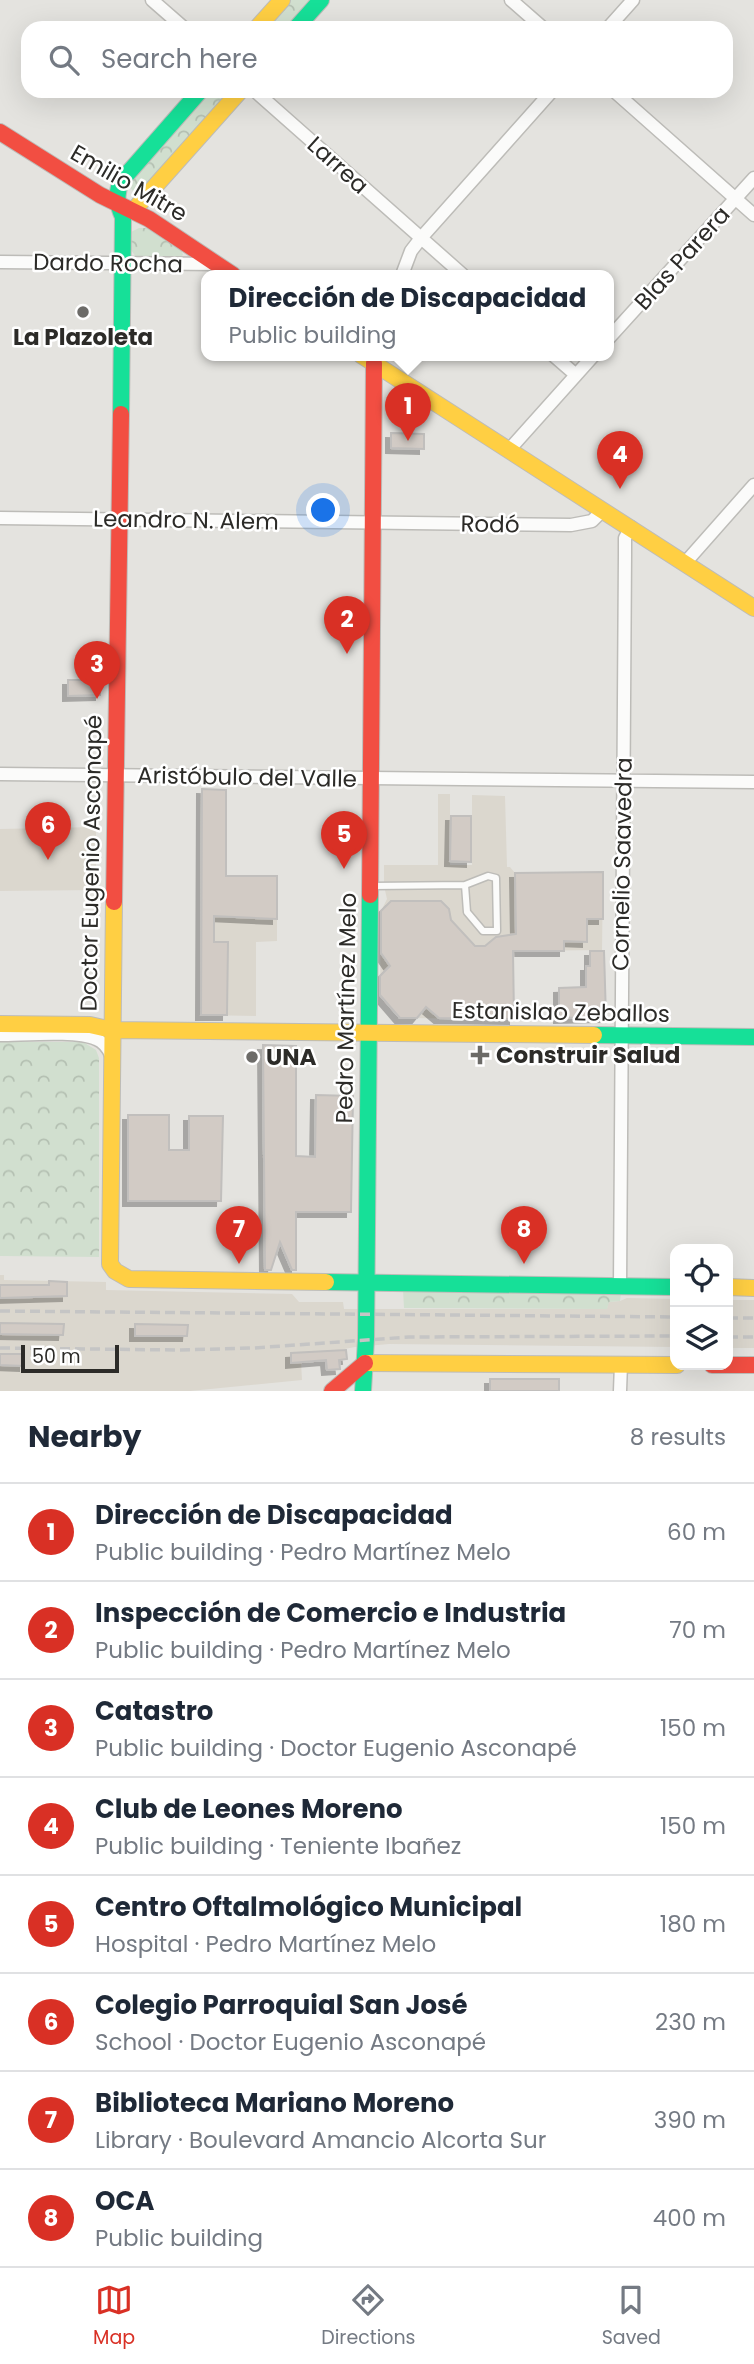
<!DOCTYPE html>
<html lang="en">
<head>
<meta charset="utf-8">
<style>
  body { margin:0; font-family:Poppins,sans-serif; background:#f2f2f3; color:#1f2937 }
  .controls { position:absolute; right:21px; bottom:21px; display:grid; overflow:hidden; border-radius:14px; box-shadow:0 7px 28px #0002 }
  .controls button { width:63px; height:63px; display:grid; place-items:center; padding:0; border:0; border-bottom:2px solid #e0e1e3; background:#fff; color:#1f2937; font:35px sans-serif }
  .scale { position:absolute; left:21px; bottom:18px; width:98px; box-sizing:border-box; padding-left:7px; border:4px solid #2c2b28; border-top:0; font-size:19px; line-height:24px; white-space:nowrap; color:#2c2b28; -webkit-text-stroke:5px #fff; paint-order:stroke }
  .you { position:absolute; left:324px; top:511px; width:24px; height:24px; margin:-18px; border:5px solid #fff; border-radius:50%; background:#1a73e8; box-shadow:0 0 0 10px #1a73e833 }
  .badge { display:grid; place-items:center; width:46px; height:46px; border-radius:50%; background:#d93025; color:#fff; font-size:23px; font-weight:700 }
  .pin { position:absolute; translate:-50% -58px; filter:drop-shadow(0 2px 4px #0008) }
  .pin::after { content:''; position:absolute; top:37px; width:24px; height:21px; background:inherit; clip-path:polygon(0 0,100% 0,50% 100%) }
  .popup { position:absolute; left:201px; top:270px; width:413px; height:91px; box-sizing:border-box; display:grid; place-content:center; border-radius:14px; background:#fff; filter:drop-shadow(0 2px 5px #0005); font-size:23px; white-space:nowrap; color:#747a83 }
  .popup b { font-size:26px; color:#1f2937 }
  .popup::after { content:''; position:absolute; left:50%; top:100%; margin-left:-14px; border:14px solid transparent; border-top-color:#fff }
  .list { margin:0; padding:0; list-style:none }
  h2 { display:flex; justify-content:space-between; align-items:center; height:91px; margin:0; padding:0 28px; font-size:30px }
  h2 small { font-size:23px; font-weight:400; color:#747a83 }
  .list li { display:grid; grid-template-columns:46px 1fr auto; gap:21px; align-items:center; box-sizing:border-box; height:98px; padding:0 28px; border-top:2px solid #e0e1e3 }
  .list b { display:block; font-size:26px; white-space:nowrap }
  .list p { margin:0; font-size:23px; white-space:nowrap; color:#747a83 }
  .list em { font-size:23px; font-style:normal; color:#747a83 }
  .icon { flex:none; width:38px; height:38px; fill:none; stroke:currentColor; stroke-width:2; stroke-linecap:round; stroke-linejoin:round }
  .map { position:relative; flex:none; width:754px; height:1391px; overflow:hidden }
  .search { position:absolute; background:#fff; box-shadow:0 7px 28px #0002; left:21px; right:21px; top:21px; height:77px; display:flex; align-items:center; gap:18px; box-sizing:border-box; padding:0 24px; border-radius:21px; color:#747a83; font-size:26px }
  .sheet { height:875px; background:#fff }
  nav { display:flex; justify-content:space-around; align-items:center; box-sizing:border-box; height:98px; border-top:2px solid #e0e1e3; background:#fff; font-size:19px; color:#747a83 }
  nav a { display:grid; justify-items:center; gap:4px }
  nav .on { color:#d93025 }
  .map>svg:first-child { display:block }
</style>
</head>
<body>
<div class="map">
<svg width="754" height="1391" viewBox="0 0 754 1391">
  <defs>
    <pattern id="park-crowns" width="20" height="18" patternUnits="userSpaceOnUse" patternTransform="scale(1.75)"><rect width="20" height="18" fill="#d1dfcf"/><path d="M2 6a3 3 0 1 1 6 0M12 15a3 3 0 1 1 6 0" fill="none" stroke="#b4c0b2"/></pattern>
    <filter id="shadow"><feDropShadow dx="-5" dy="5" stdDeviation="0" flood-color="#0004"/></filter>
  </defs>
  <rect width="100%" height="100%" fill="#e4e3df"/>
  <path fill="#dbd7ce" d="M202,789l24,1v86h51v65l-21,1v74l-55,-1z
    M438,794h12v71h22v-70l33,1 2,71h3l5,6 88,-1 -1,78 -89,1 1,68 -114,-1 -20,-24 1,-83 6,-12 -3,-13v-21h54z
    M96,827v63l-96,1v-62z
    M0,1275h4v5l102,2v8l186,4 7,8h44l1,7h263l1,-7 12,-1 7,-3 48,1v48l-286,-3 -34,3 -16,3v7l-38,5 1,18 -112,11h-190z
    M728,1300h26v48h-26z"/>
  <path fill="url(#park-crowns)" d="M290,0h24l-25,28h-24z
    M209,91h19v5l-89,97 -6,-2 -5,-6 3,-7z
    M139,228h9l33,20 2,7 -4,3 -43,-1 -5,-7v-18z
    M0,1042h83l13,8 3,8v199l-99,-1z
    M403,1290l218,3 -1,8 -11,1 -2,7 -203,-1z"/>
  <path fill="#d2cbc5" stroke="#c1bfbd" stroke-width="2" filter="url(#shadow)" d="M391,433l33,1v15l-33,-1z
    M68,680h32v15l-32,1z
    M202,789l24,1v86h51v43l-63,-3v26h14l-1,73h-26z
    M451,816h20v46l-21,-1z
    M603,872v47h-16v23l-23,-1v10h-51l1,68 -75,-1 -13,-11 -9,11h-17l-20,-23v-19l10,-10 -9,-13v-42l10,-10h50l8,8 2,11 24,26h10l11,-9 20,-3 -1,-61z
    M590,951h14l2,66 -47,1v-30l27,-1v-21h4z
    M263,1045l33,1v110l19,1 1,-62 37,1 -2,116h-55v58h-4l-12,-28 -9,28h-6z
    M128,1115h41v35h20v-34h34l-2,85h-93z
    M49,1281l18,1v14l-67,2v-13h49z
    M0,1323l64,1 -1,11 -63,-1z
    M135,1324l53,1 -1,11h-52z
    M346,1350l1,9 -8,1 1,9 -13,1 -1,-10 -35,3v-10z
    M0,1354h24v12l-24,-1z
    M490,1379h69v12h-69z"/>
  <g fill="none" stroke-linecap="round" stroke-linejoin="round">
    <g stroke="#bdbcb8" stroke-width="9">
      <path id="lane" d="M373,886l92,-1 2,27 16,19h14l-1,-53 -8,-2 -23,9"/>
    </g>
    <g stroke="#bdbcb8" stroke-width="15">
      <path id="street" d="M152,0l32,28
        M511,0l32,28
        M608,28l25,-28
        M255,91l208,184
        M614,91l140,124
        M0,262l216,2
        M402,275l9,-24 10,-13 131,-147
        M609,338l145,-160
        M553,355l23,20
        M509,450l85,-95
        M0,518l571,7 21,-4 11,-11
        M685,563l69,-78
        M0,774l754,8
        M0,1035c23,0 77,-5 96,4 8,3 12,9 15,16
        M620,1286l5,-732v-16l6,-11
        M620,1391l1,-27"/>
    </g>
    <g stroke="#bdbcb8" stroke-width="18">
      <path id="fast" d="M296,28l25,-28
        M121,414l2,-197c-6,-13 -8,-24 -1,-37l78,-89
        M594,1035l160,2
        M326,1282l349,5
        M363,1391l3,-52 4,-444"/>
    </g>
    <g stroke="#bdbcb8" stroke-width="18">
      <path id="slow" d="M257,28l25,-28
        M133,211l107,-120
        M361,355l393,253
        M114,902l-4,362 5,7 14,8 197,3
        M0,1024l90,1 22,5 482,5
        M728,1287l26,1
        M365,1363l312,2"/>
    </g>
    <g stroke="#bdbcb8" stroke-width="18">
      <path id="jam" d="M0,132l100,63 49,24 84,56
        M370,895l4,-532
        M114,902l7,-488
        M712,1365h42
        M332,1391l33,-28"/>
    </g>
    <use href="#lane" stroke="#fbfbfa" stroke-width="6"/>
    <use href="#street" stroke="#fbfbfa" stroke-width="12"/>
    <use href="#fast" stroke="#16e098" stroke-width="16"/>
    <use href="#slow" stroke="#ffcf43" stroke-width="16"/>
    <use href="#jam" stroke="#f24e42" stroke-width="16"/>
    <path stroke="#c5c5c5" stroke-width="3.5" stroke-dasharray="10 5" stroke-linecap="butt" d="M0,1311l675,6
      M728,1318h26
      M728,1337h26
      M0,1348l178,2 76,-2 155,-11 266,-1"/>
  </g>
  <g fill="#6c6b68" stroke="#fff" stroke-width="2.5">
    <circle cx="83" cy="312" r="7"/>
    <path d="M476.5 1044.5h7v7h7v7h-7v7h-7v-7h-7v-7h7z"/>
    <circle cx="252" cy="1057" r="7"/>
  </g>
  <g text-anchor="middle" stroke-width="5" stroke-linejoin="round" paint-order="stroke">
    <g font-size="23" fill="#2c2b28" stroke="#fff">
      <text transform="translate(338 165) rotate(42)" y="8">Larrea</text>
      <text transform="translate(129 183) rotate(30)" y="8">Emilio Mitre</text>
      <text transform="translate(682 258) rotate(-48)" y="8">Blas Parera</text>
      <text transform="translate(108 263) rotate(1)" y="8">Dardo Rocha</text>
      <text transform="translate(186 520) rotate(1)" y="8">Leandro N. Alem</text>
      <text transform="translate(490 524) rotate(1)" y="8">Rodó</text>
      <text transform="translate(247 777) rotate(1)" y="8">Aristóbulo del Valle</text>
      <text transform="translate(91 863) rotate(-89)" y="8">Doctor Eugenio Asconapé</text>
      <text transform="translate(622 864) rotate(-89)" y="8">Cornelio Saavedra</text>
      <text transform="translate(346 1008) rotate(-89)" y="8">Pedro Martínez Melo</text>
      <text transform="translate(561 1012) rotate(1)" y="8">Estanislao Zeballos</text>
    </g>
    <g font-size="23" font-weight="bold" fill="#2c2b28" stroke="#fff" text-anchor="start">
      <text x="83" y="345" text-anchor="middle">La Plazoleta</text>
      <text x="496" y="1063">Construir Salud</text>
      <text x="266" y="1065">UNA</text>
    </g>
  </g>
</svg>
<div class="controls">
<button><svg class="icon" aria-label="locate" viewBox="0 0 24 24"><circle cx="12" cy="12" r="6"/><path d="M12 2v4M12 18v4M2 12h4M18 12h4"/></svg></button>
<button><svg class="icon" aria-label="layers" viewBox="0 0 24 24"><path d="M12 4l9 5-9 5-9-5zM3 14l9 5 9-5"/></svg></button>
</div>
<div class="scale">50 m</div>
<div class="you"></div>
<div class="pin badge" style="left:408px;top:441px">1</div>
<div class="popup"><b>Dirección de Discapacidad</b>Public building</div>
<div class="pin badge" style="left:347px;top:654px">2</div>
<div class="pin badge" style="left:97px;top:699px">3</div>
<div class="pin badge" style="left:620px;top:489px">4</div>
<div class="pin badge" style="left:344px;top:869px">5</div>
<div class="pin badge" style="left:48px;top:860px">6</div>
<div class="pin badge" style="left:239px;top:1264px">7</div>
<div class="pin badge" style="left:524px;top:1264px">8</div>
<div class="search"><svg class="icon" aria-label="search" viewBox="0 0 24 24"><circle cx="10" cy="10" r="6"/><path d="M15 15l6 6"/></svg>Search here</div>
</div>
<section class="sheet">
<h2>Nearby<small>8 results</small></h2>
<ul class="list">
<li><span class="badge">1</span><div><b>Dirección de Discapacidad</b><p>Public building · Pedro Martínez Melo</p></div><em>60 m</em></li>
<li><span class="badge">2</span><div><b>Inspección de Comercio e Industria</b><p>Public building · Pedro Martínez Melo</p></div><em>70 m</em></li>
<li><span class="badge">3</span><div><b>Catastro</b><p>Public building · Doctor Eugenio Asconapé</p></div><em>150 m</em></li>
<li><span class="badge">4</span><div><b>Club de Leones Moreno</b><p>Public building · Teniente Ibañez</p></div><em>150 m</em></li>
<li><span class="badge">5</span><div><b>Centro Oftalmológico Municipal</b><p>Hospital · Pedro Martínez Melo</p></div><em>180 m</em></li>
<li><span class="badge">6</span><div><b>Colegio Parroquial San José</b><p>School · Doctor Eugenio Asconapé</p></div><em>230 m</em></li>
<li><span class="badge">7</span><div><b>Biblioteca Mariano Moreno</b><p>Library · Boulevard Amancio Alcorta Sur</p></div><em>390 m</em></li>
<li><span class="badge">8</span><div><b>OCA</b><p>Public building</p></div><em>400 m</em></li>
</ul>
</section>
<nav>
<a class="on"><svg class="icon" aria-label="map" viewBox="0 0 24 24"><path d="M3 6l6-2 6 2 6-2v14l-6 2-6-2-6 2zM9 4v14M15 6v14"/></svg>Map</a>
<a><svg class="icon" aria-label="directions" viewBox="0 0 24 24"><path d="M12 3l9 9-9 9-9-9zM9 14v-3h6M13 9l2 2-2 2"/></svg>Directions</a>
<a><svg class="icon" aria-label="saved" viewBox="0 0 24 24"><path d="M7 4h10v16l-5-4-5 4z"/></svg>Saved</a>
</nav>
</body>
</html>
